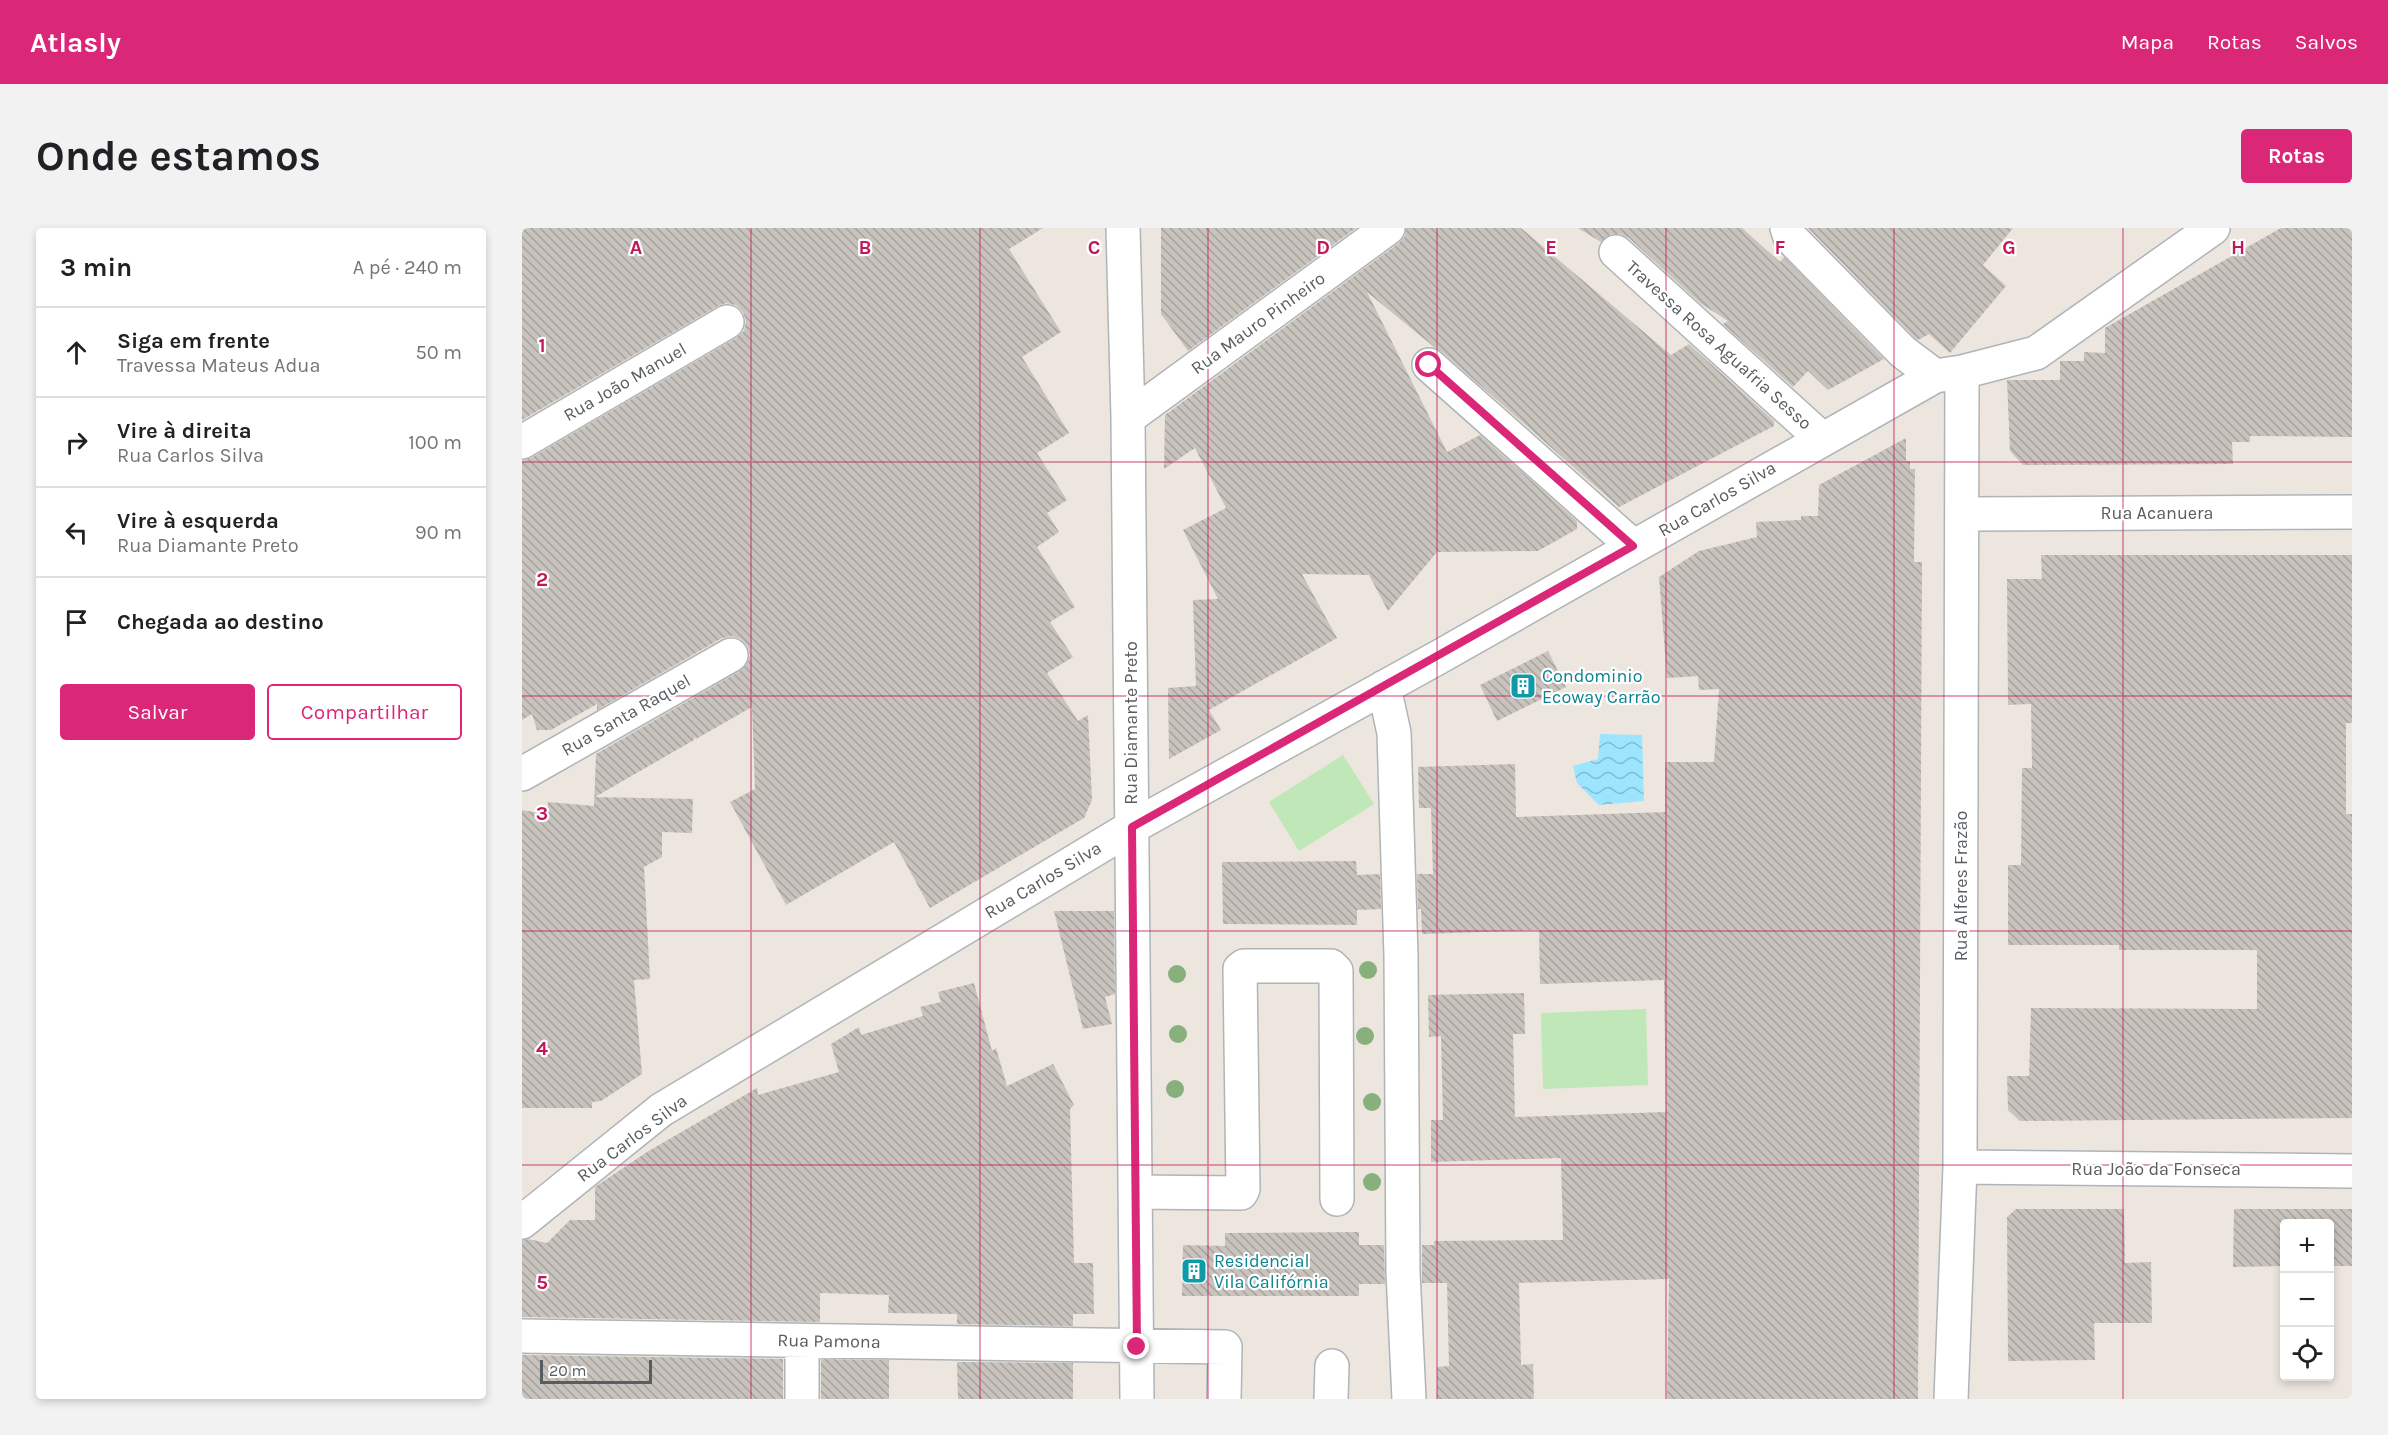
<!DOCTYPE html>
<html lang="pt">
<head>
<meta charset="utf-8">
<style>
  body { margin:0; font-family:Karla,sans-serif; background:#f2f2f2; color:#202124 }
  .controls { position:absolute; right:18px; bottom:18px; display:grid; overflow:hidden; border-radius:6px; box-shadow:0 3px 9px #0003 }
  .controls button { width:54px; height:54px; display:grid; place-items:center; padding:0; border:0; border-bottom:2px solid #e0e0e0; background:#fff; color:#202124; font:30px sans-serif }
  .scale { position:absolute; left:18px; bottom:15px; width:112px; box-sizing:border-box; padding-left:6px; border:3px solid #575d61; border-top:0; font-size:16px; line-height:21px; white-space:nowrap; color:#575d61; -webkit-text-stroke:4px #fff; paint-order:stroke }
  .stop { position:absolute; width:18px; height:18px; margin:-14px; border:4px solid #db2777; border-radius:50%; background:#fff }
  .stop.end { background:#db2777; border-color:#fff; box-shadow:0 2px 6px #0008 }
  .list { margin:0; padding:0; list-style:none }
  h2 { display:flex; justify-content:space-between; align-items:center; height:78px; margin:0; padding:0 24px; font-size:26px }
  h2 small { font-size:20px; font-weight:400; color:#757577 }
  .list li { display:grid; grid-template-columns:39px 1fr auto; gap:18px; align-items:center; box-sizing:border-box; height:90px; padding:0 24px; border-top:2px solid #e0e0e0 }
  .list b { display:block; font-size:22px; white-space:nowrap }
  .list p { margin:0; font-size:20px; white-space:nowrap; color:#757577 }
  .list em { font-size:20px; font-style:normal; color:#757577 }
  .actions { display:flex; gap:12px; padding:18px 24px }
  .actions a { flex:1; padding:14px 0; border:2px solid #db2777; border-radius:6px; text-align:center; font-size:21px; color:#db2777 }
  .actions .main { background:#db2777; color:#fff }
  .icon { flex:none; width:33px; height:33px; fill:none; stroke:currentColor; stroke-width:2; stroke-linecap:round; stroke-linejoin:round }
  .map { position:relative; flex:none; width:1830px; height:1171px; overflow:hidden; border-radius:6px }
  header { display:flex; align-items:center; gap:36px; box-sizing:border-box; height:84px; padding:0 30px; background:#db2777; color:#fff }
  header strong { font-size:28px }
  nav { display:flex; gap:33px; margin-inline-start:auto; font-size:21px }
  .intro { display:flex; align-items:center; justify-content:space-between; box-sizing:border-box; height:144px; padding:0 36px }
  h1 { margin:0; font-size:42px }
  .button { padding:15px 27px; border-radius:6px; background:#db2777; color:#fff; font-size:21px; font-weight:700 }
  main { display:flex; gap:36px; padding:0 36px }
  aside { flex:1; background:#fff; border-radius:6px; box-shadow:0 3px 9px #0003 }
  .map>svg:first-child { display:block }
</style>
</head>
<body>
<header>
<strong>Atlasly</strong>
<nav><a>Mapa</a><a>Rotas</a><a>Salvos</a></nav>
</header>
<div class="intro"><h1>Onde estamos</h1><a class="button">Rotas</a></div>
<main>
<aside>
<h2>3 min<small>A pé · 240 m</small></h2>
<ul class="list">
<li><svg class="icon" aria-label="ahead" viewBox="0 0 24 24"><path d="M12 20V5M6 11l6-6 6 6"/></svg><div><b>Siga em frente</b><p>Travessa Mateus Adua</p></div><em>50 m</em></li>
<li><svg class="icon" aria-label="right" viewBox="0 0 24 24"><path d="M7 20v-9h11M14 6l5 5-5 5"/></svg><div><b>Vire à direita</b><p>Rua Carlos Silva</p></div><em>100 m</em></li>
<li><svg class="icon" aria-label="left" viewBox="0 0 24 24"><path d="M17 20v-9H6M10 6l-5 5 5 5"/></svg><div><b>Vire à esquerda</b><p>Rua Diamante Preto</p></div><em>90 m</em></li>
<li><svg class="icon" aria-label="arrive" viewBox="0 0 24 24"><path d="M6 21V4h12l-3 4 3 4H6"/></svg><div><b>Chegada ao destino</b></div></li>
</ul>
<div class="actions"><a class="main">Salvar</a><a>Compartilhar</a></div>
</aside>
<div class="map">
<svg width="1830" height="1171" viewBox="0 0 1830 1171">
  <defs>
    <pattern id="water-waves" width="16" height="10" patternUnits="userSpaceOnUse" patternTransform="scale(1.5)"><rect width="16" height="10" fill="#9be5ff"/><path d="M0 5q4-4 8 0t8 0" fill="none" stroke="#81bdd2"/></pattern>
    <pattern id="building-back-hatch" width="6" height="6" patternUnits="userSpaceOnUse" patternTransform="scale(1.5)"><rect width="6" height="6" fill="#c9c3bd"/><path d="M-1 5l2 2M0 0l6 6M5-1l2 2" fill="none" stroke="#a6a29d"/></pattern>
  </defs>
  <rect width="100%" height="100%" fill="#ece6de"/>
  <path fill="#bfe7b7" d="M821,527l31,49 -75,47 -30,-49z
    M1124,781l2,76 -105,4 -2,-76z"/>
  <path fill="url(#water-waves)" d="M1078,506l42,1 2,66 -45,4 -22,-22 -4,-17 25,-7z"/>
  <path fill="url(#building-back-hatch)" d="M0,0h521l-34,21 52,83 -39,25 47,76 -32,20 30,47 -20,13 12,19 -22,15 38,60 -25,15 23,35 -26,16 31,48 10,-6 4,85 -8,18 -154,90 -36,-66 -108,63 -56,-103 25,-13 -3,-82 -56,32 -2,-2v3l-99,57 98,2 -1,34 -30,-1v25l-18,10 6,112 -16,1 8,94 -41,27 -9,1v6h-70v-298l25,4 1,-12 46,4 2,-52 144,-83 7,-7 3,-9 -3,-10 -6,-6 -9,-3 -10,2 -125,72v-6l-46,26h-14l-5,-16 -10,6v-259l9,-3 205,-120 8,-7 2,-10 -3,-9 -7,-7 -10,-2 -8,3 -196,114z
    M639,0h195l-168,123 -27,-37z
    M884,0h115l150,127 18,-11 85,77v5l-155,81 -178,-156 -7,-4 -67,-55 80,160 33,-17 97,86v8l-39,22 -101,1 -49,59 -19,-36 -67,-1 35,64 -128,72 12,20 -52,29 -1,-71 28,-2 -3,-86 25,-1 -35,-69 43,-22 -31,-60 -31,21 1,-54 234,-172 6,-7z
    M1056,0h164l38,34 4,-5 100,102 -56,31 -20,-19 -15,16 -70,-63 5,-3 -28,-18 -71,-65 -8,-4h-10l-10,8z
    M1286,0h205l-30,37 23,21 -56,67 -21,-19 -11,6 -3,-2z
    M1759,0h71v209l-102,-1v6h-18l1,22 -210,1 -13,-14 -3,-71h53v-19h24v-9l21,1v-25z
    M1384,210v23h4v8h5l-1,93h8l-4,837h-251l2,-120 -150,4 2,82 12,-1 1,35h-97v-32l12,-1 -2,-83h-25v-38h12v-4l129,-1 -2,-82 -130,4v-42h12l-2,-84 -12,1 -1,-42 96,-2 1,41h-12l2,83 151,-5 -2,-132 -124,4 -1,-54 -117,4 -1,-25h-3l-1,-35h16l-2,-66h-12l-1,-41 97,-3 1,53 149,-5v-50h49l5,-73 -20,1 -1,-14 -31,2 -8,-101 40,-26 58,-14 -1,-15 45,-2v-4h17l1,-31z
    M1519,327h311v168h-6v91h6v304l-332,3 -12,-11 -1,-34h22l2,-68 226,1v-59h-138v-5h-111v-80h13l1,-97h10l-1,-64 -23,1 -1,-126h35z
    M1026,423l18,36 -69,34 -17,-36z
    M834,633l1,14 23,-1 1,35 -24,1v15l-134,-1 -1,-62z
    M532,683h60l1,83 -10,3 7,27 -29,5z
    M452,755l18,68 4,-3 11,38 46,-22 21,41 -4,4 4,154h19l1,51h-21v12l-116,-2v-10l-69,-1 1,-18 -69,-2v29l-298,-5v-77l6,-1 19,4 23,-23h25v-33l52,-35 110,-64 1,7 81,-23 -8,-28 28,-17 2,8 62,-19 -3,-9 21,-5 -3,-10z
    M1494,981h108l1,54 26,-1 1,61h-58l1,37 -87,1 -1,-144z
    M1712,981h118v57h-22v-42h-46v42l-51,1z
    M837,1004v13h25l1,39h-26v12h-177l1,-51 42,1v-13z
    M0,1127l261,4v40h-261z
    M299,1131l68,1v39h-68z
    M435,1134l116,1v36h-115z"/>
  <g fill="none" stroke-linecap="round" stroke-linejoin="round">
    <g stroke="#afb4b8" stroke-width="36">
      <path id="minor" d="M601,0l5,190 9,981
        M1265,0l3,9 113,115 32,24
        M1094,24l206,187
        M907,137l204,181
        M606,190l260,-190
        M0,214l205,-120
        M1440,286l390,-2
        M862,459l10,46 7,223 2,316 6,127
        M0,546l209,-119
        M1438,939l392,4
        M613,964l106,1 2,-4 -3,-220 4,-3h87l5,5 1,228
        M0,994l139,-112 471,-283 307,-170 496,-281 27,-4 74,-19 177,-125
        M0,1108l703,11 -1,52
        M280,1113v58
        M809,1171l1,-33
        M1429,1171l9,-232 2,-795"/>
    </g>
    <use href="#minor" stroke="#fff" stroke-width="33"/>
  </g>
  <g fill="#88b07c">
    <circle cx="846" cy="742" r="9"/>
    <circle cx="655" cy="746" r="9"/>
    <circle cx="656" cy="806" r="9"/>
    <circle cx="843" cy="808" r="9"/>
    <circle cx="653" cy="861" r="9"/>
    <circle cx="850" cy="874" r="9"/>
    <circle cx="850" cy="954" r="9"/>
  </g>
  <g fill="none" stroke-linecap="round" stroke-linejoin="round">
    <path stroke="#db2777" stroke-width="8" d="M615,1119l-5,-520 501,-281 -204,-181"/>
  </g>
  <path fill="none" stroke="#c2185b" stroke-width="1.5" stroke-opacity="0.55" d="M229,0v1171M458,0v1171M686,0v1171M915,0v1171M1144,0v1171M1372,0v1171M1601,0v1171M0,234h1830M0,468h1830M0,703h1830M0,937h1830"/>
  <defs>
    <g id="building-square" transform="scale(1.35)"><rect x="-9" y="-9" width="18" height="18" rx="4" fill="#0f9aa8" stroke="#fff"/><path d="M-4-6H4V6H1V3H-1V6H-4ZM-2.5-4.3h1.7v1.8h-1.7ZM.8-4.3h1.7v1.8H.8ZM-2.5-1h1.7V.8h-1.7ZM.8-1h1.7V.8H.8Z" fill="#fff"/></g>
  </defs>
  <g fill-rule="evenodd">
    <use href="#building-square" x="1001" y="458"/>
    <use href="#building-square" x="672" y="1043"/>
  </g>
  <g text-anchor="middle" stroke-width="4.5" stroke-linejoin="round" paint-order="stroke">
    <g font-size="18" fill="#575d61" stroke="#fff">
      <text transform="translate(736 95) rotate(-36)" y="6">Rua Mauro Pinheiro</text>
      <text transform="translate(1197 117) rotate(42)" y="6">Travessa Rosa Aguafria Sesso</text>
      <text transform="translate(103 154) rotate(-30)" y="6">Rua João Manuel</text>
      <text transform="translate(1195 271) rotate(-30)" y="6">Rua Carlos Silva</text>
      <text x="1635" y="291">Rua Acanuera</text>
      <text transform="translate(104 487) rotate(-30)" y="6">Rua Santa Raquel</text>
      <text transform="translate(609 495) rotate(-90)" y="6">Rua Diamante Preto</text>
      <text transform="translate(521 652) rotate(-31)" y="6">Rua Carlos Silva</text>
      <text transform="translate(1439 658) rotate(-90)" y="6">Rua Alferes Frazão</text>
      <text transform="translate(110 910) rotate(-37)" y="6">Rua Carlos Silva</text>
      <text x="1634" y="947">Rua João da Fonseca</text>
      <text transform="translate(307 1113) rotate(1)" y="6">Rua Pamona</text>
    </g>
    <g font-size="18" fill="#0d838f" stroke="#fff" text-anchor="start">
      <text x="1020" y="454">Condominio<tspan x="1020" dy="21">Ecoway Carrão</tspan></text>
      <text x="692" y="1039">Residencial<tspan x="692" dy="21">Vila Califórnia</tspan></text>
    </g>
  </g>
  <g font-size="20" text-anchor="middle" font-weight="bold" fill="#c2185b" stroke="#fff" stroke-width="4.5" stroke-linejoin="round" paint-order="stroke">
    <text x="114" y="26">A</text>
    <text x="343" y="26">B</text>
    <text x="572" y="26">C</text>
    <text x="801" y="26">D</text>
    <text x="1029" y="26">E</text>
    <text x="1258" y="26">F</text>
    <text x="1487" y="26">G</text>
    <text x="1716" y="26">H</text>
    <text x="20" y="124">1</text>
    <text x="20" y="358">2</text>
    <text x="20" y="592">3</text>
    <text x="20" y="827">4</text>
    <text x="20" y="1061">5</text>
  </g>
</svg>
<div class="controls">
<button>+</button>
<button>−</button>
<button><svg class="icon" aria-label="locate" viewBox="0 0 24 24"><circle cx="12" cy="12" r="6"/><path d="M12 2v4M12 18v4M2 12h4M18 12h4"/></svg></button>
</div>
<div class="scale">20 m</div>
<div class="stop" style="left:907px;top:137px"></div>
<div class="stop end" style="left:615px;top:1119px"></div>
</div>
</main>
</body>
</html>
